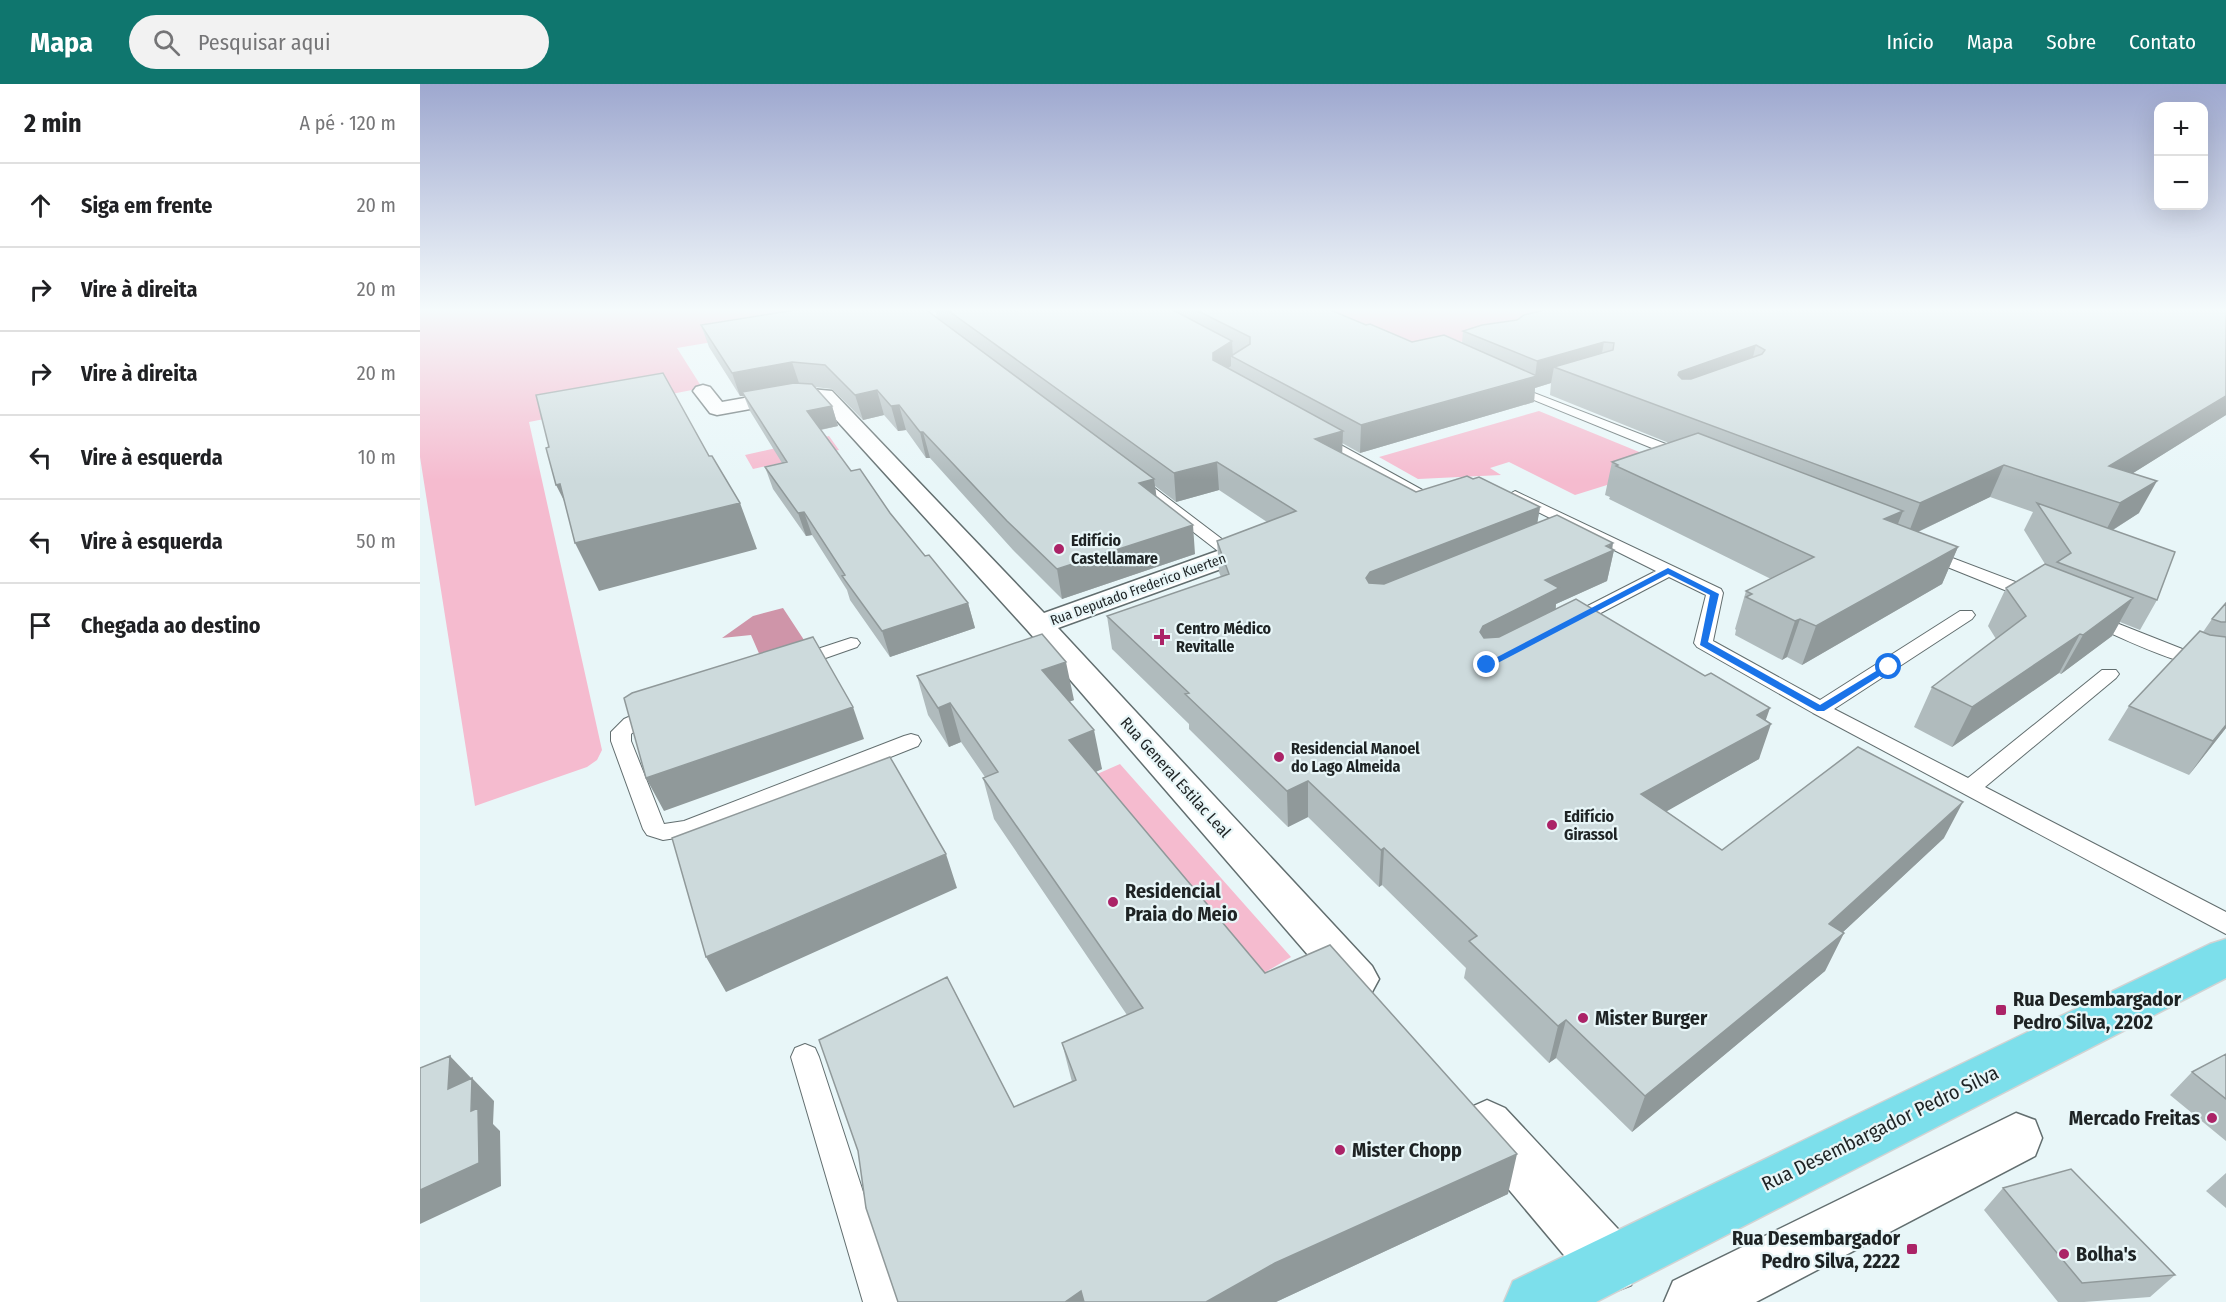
<!DOCTYPE html>
<html lang="pt">
<head>
<meta charset="utf-8">
<style>
  body { margin:0; font-family:"Fira Sans Condensed",sans-serif; background:#f2f2f2; color:#202124 }
  .controls { position:absolute; right:18px; top:18px; display:grid; overflow:hidden; border-radius:12px; box-shadow:0 6px 24px #0002 }
  .controls button { width:54px; height:54px; display:grid; place-items:center; padding:0; border:0; border-bottom:2px solid #e0e0e0; background:#fff; color:#202124; font:30px sans-serif }
  .stop { position:absolute; width:18px; height:18px; margin:-14px; border:4px solid #1a73e8; border-radius:50%; background:#fff }
  .stop.end { background:#1a73e8; border-color:#fff; box-shadow:0 2px 6px #0008 }
  .list { margin:0; padding:0; list-style:none }
  h2 { display:flex; justify-content:space-between; align-items:center; height:78px; margin:0; padding:0 24px; font-size:26px }
  h2 small { font-size:20px; font-weight:400; color:#757577 }
  .list li { display:grid; grid-template-columns:39px 1fr auto; gap:18px; align-items:center; box-sizing:border-box; height:84px; padding:0 24px; border-top:2px solid #e0e0e0 }
  .list b { display:block; font-size:22px; white-space:nowrap }
  .list em { font-size:20px; font-style:normal; color:#757577 }
  .icon { flex:none; width:33px; height:33px; fill:none; stroke:currentColor; stroke-width:2; stroke-linecap:round; stroke-linejoin:round }
  .map { position:relative; flex:none; width:1806px; height:1218px; overflow:hidden }
  header { display:flex; align-items:center; gap:36px; box-sizing:border-box; height:84px; padding:0 30px; background:#0f766e; color:#fff }
  header strong { font-size:28px }
  nav { display:flex; gap:33px; margin-inline-start:auto; font-size:21px }
  .search { width:420px; height:54px; background:#f2f2f2; display:flex; align-items:center; gap:15px; box-sizing:border-box; padding:0 21px; border-radius:33px; color:#757577; font-size:22px }
  main { display:flex }
  aside { flex:1; background:#fff }
  .map>svg:first-child { display:block }
</style>
</head>
<body>
<header>
<strong>Mapa</strong>
<div class="search"><svg class="icon" aria-label="search" viewBox="0 0 24 24"><circle cx="10" cy="10" r="6"/><path d="M15 15l6 6"/></svg>Pesquisar aqui</div>
<nav><a>Início</a><a>Mapa</a><a>Sobre</a><a>Contato</a></nav>
</header>
<main>
<aside>
<h2>2 min<small>A pé · 120 m</small></h2>
<ul class="list">
<li><svg class="icon" aria-label="ahead" viewBox="0 0 24 24"><path d="M12 20V5M6 11l6-6 6 6"/></svg><div><b>Siga em frente</b></div><em>20 m</em></li>
<li><svg class="icon" aria-label="right" viewBox="0 0 24 24"><path d="M7 20v-9h11M14 6l5 5-5 5"/></svg><div><b>Vire à direita</b></div><em>20 m</em></li>
<li><svg class="icon" aria-label="right" viewBox="0 0 24 24"><path d="M7 20v-9h11M14 6l5 5-5 5"/></svg><div><b>Vire à direita</b></div><em>20 m</em></li>
<li><svg class="icon" aria-label="left" viewBox="0 0 24 24"><path d="M17 20v-9H6M10 6l-5 5 5 5"/></svg><div><b>Vire à esquerda</b></div><em>10 m</em></li>
<li><svg class="icon" aria-label="left" viewBox="0 0 24 24"><path d="M17 20v-9H6M10 6l-5 5 5 5"/></svg><div><b>Vire à esquerda</b></div><em>50 m</em></li>
<li><svg class="icon" aria-label="arrive" viewBox="0 0 24 24"><path d="M6 21V4h12l-3 4 3 4H6"/></svg><div><b>Chegada ao destino</b></div></li>
</ul>
</aside>
<div class="map">
<svg width="1806" height="1218" viewBox="0 0 1806 1218">
  <rect width="100%" height="100%" fill="#e8f6f8"/>
  <path fill="#f5bbcf" d="M0,225h488l-231,39 24,38 -4,3 -168,33 73,328 -5,10 -10,7 -112,39 -55,-349z
    M869,225h299l2,2 -185,44z
    M1119,327l132,54 -96,30 -66,-33 -19,6 11,7 -83,4 -39,-22z
    M409,352l10,14 -86,19 -8,-14z
    M700,680l171,193 -47,28 -165,-203z"/>
  <path fill="#cf95a9" d="M363,524l23,35 -45,15 -10,-23 -29,3 31,-22z"/>
  <g fill="none" stroke-linecap="round" stroke-linejoin="round">
    <g stroke="#626e6f" stroke-width="2">
      <path id="lane" d="M1091,300l178,69 2,3 -2,3h-10l-172,-70 -2,-2z
        M899,349l107,59 16,-1 7,4 -7,4h-24l-104,-59 -1,-3z
        M715,392l5,1 99,75 2,3 -2,3h-12l-97,-75 -2,-3z
        M1095,407l206,98 2,4 -10,48 107,59 140,-89h12l3,4 -3,4 -138,90 134,69 134,-108h14l3,4 -3,4 -131,109 241,125v22l-413,-221 -116,-66 -3,-4 12,-48 -37,-18 -91,48h-12l-3,-4 3,-4 90,-46 -146,-73 -2,-3z
        M1506,464l113,43 2,4 -2,4h-12l-107,-43 -2,-3z
        M1671,529l109,43 17,1 9,-2v12c-35,7 -107,-31 -141,-45l-3,-4 3,-4z
        M431,554l6,1 3,4 -3,4 -60,21 -7,-2 -2,-4 2,-4z
        M233,622l7,2 3,4c-7,10 -22,13 -32,22v7l33,83 20,-3 220,-85 7,-2 7,2 3,5 -3,5 -223,89 -32,5 -16,-5 -4,-6 -32,-88v-9l13,-13z
        M385,960l10,4 4,9 80,245h-36l-72,-245 4,-9z"/>
    </g>
    <g stroke="#626e6f" stroke-width="3">
      <path id="street" d="M283,301l7,2 12,15 78,-14 32,3 212,222 179,-64 10,-2 10,2 3,6 -3,6 -185,67 314,338 7,13 -7,13 -16,6 -16,-6 -312,-361 -209,-230 -19,-1 -83,15 -7,-2 -17,-22 3,-4z
        M1067,1016l18,8 126,135 8,21 -8,21 -21,8 -21,-8 -120,-143 -8,-17 8,-17z
        M1596,1029l19,7 7,18 -7,18 -279,146h-92l9,-21z"/>
    </g>
    <g stroke="#d2d3d3" stroke-width="3">
      <path id="primary" d="M1806,855v39l-630,324h-92l9,-21 697,-337z"/>
    </g>
    <use href="#lane" fill="#fff" fill-rule="evenodd"/>
    <use href="#street" fill="#fff" fill-rule="evenodd"/>
    <use href="#primary" fill="#7cdfeb" fill-rule="evenodd"/>
  </g>
  <path fill="#b0bbbd" d="M515,225h393l38,16 46,17 50,1 1,-12 763,-22v106l-93,58 6,40 -26,17 44,70 -17,30 -20,-8 -8,14 -51,38 -2,-1 -107,74 -38,-20 18,-40 64,-48 -8,-13 18,-38 39,-24 -21,-34 9,-18 -43,-15 -72,35 40,15 -16,37 -140,81 -15,-8 -5,3 -47,-25 1,-5 -1,-1 11,-38 25,-12 -162,-80 1,-2 -5,-2 7,-33 57,-19 -119,-48 1,-12 -16,5 -1,14 -174,51 -18,-10v10l74,39 124,15 -3,16 77,27 -7,31 -51,23v5l210,111 -7,39 -93,52 56,39 222,-12 -102,95h2l-19,38 -193,161 -76,-74 -7,5 -85,-85 2,-10 -84,-83 -3,2 -71,-70 -20,10 -99,-98v-5l-77,-75 -5,-33 114,-39 -2,-5 -2,-31 50,-19 -48,-32 -43,12 -21,-16 1,11 39,57 -133,45 -49,-49 -83,-92h-4l-20,-28 -8,1 -14,-16 -21,5 -31,-31 -17,-2 17,19 6,20 -17,4 30,41 39,42 35,43 43,47 7,25 -85,29 -40,-57 -3,-10 -35,-55 -6,1 -33,-47 -8,-22 17,-4 -32,-52 -6,-15h-4l-31,-49 -8,-22 236,-7z
    M1806,519v125l-37,47 -81,-35 21,-34 74,-74 9,-13z
    M497,592l157,24 -4,1 32,68 -6,3 169,201 243,221 -232,108h-378l116,-195 58,-25 -10,-39 65,-28 -133,-196 -11,-41 2,-1 -24,-35 -12,5 -21,-32z
    M1806,970v87l-56,-46 22,-23z
    M1806,1089v35l-20,-17z
    M1583,1104l172,87 -25,22 -66,5h-26l-74,-92z"/>
  <path fill="#90999a" d="M812,257l1,17 -2,-2v10l-16,11 -2,-24z
    M1184,258l-5,27 -45,-2 -3,16 -16,5 -1,14 -174,51 1,-28 174,-48 2,-16z
    M1336,261l-7,27 -77,31 7,-31z
    M372,278l8,24 -58,6 2,4h-4l-8,-23z
    M457,306l7,25 -21,5 -8,-25z
    M1806,312v19l-128,80 11,-29z
    M479,321l7,25 -8,1 -7,-25z
    M412,322l6,20 -24,5 -7,-20z
    M923,347l-1,27 -27,-19z
    M500,348h3l7,26h-4z
    M797,378l2,28 -43,12 -2,-29z
    M1584,381l-14,32 -83,40 13,-34z
    M734,395l4,28 -19,-24z
    M1737,397l-18,32 -36,23 17,-33z
    M140,400l19,46 -23,-45z
    M320,419l17,46 -158,42 -24,-48z
    M1120,423l-5,30 -166,67 -3,-26 4,-6z
    M1483,427l-14,35 -5,-27z
    M384,428l8,23 -6,1 -8,-23z
    M773,441l2,29 -133,45 -5,-30z
    M1193,459l-1,8 2,-1 -7,31 -51,23 -2,17 -75,38 1,-27 3,-6 62,-46z
    M1538,463l-16,37 -140,81 14,-39z
    M1713,514l-21,38 -51,38 22,-39z
    M548,519l7,25 -85,29 -8,-26z
    M1380,535l-13,38 -5,3 13,-39z
    M1660,550l-21,39 -107,74 20,-40z
    M646,578l8,38 -24,9 -8,-39z
    M530,619l11,39 -12,5 -11,-39z
    M433,623l11,32 -200,72 -18,-33z
    M1350,624l-7,20 8,-4 -12,35 -127,72 9,-37 116,-79z
    M1806,641v3l-37,47 24,-34z
    M674,646l8,39 -25,11 -8,-40z
    M888,697v36l-20,10 -1,-36z
    M1543,718l-19,36 -116,108 16,-13 -19,38 -193,161 13,-36 184,-172z
    M964,764l-2,37 -3,2 2,-37z
    M526,770l11,34 -231,104 -20,-35z
    M1146,936l-10,38 -7,5 9,-37z
    M30,972l22,23 -24,10z
    M52,994l22,23 -1,23 7,7 1,55 -81,38v-34l51,-79z
    M1097,1070l-9,40 -232,108h-70l69,-39z
    M661,1207l3,11h-19z"/>
  <path fill="#cddadc" stroke="#90999a" stroke-width="1.5" fill-rule="evenodd" d="M382,225h123l229,170 -15,4 54,42 -136,44 -50,-48 -84,-89h-3l-21,-27 -8,1 -14,-16 -22,5 -30,-30 -33,-3 -60,11 -31,-48z
    M526,225h225l61,32 -19,12v7l130,71 -28,8 101,53 51,-16 6,3 6,-2 61,30 -170,65 -4,6 3,5 15,1 173,-69 56,28 -7,3 8,4 -69,30 14,8 -76,38 -3,6 4,6 15,-1 77,-38 129,77 6,-3 59,35 -13,7 14,9 -130,70 81,56 136,-103 105,55 -134,122 15,9 -199,163 -79,-76 -8,6 -89,-85 8,-5 -93,-88 -3,2 -73,-69 -21,10 -102,-97 4,-1 -82,-77 122,-42 -12,-33 79,-30 -79,-49 -43,11z
    M774,225h134l38,16 4,-1 42,18 32,-7 93,41 -176,49 -130,-69 19,-12v-7z
    M1128,225h678v87l-117,70 48,15 -37,22 -116,-38 -84,38 -366,-136 59,-17 1,-7 -10,-1 -67,19 -74,-30 19,-6 35,-5 7,-5zM1336,261l9,5 -3,4 -71,25h-9l-4,-4 1,-3z
    M243,289l46,83h3l28,47 -165,40 -15,-59 -4,1 -10,-37 3,-1 -13,-52z
    M374,299l18,1 20,22 -25,5 44,60 9,-2 30,44 35,43 4,-1 39,48 -86,28 -40,-55 3,-1 -41,-63 -6,1 -33,-46 22,-5 -45,-70z
    M1278,349l205,78 -19,8 74,28 -142,79 -16,-7 -5,2 -49,-24 6,-3 -6,-3 68,-34 -198,-91 2,-1 -6,-3z
    M1617,419l138,49 -18,48 -100,-38 14,-9z
    M1625,480l88,34 -50,37 -3,-1 -108,73 -40,-20 94,-71 -20,-28z
    M1806,519v19h-5l-9,-3z
    M1780,547l10,4 16,2v88l-13,16 -84,-35z
    M622,550l24,28 -24,8 52,60 -25,10 196,233 65,-28 187,209 -242,109 -69,39h-122l-3,-11 -16,11h-167l-32,-94 -8,-57 -39,-111 128,-63 67,130 62,-27 -14,-37 81,-35 -160,-230 15,-6 -48,-69 -12,5 -21,-32z
    M393,553l40,70 -207,71 -22,-80 8,-5z
    M470,673l56,97 -240,103 -34,-119z
    M1806,970v45l-34,-27z
    M30,972l-2,33 24,-11 -1,33 7,-3 1,55 -59,27v-122z
    M1651,1085l104,106 -93,8 -79,-95z"/>
  <linearGradient id="sky" x2="0" y2="1"><stop stop-color="#9ea8cf"/><stop offset="0.57" stop-color="#f5fbfc"/><stop offset="1" stop-color="#f5fbfc" stop-opacity="0"/></linearGradient>
  <rect width="1806" height="396" fill="url(#sky)"/>
  <path fill="#1a73e8" d="M1248,484l51,26 -11,48 112,63 66,-40 8,2 -70,44h-7l-117,-66 10,-50 -42,-21 -178,93 -8,-2z"/>
  <g fill="#ab2367" stroke="#e8f6f8" stroke-width="2">
    <circle cx="639" cy="465" r="6"/>
    <path d="M739 544h6v6h6v6h-6v6h-6v-6h-6v-6h6z"/>
    <circle cx="859" cy="673" r="6"/>
    <circle cx="1132" cy="741" r="6"/>
    <circle cx="693" cy="818" r="6"/>
    <rect x="1575" y="920" width="12" height="12" rx="3"/>
    <circle cx="1163" cy="934" r="6"/>
    <circle cx="1792" cy="1034" r="6"/>
    <circle cx="920" cy="1066" r="6"/>
    <rect x="1486" y="1159" width="12" height="12" rx="3"/>
    <circle cx="1644" cy="1170" r="6"/>
  </g>
  <g text-anchor="middle" stroke-width="4.5" stroke-linejoin="round" paint-order="stroke">
    <g font-size="14" fill="#1e2324" stroke="#e8f6f8">
      <text transform="translate(718 505) rotate(-20)" y="5">Rua Deputado Frederico Kuerten</text>
    </g>
    <g font-size="16" font-weight="bold" fill="#1e2324" stroke="#e8f6f8" text-anchor="start">
      <text x="651" y="462">Edifício<tspan x="651" dy="18">Castellamare</tspan></text>
      <text x="756" y="550">Centro Médico<tspan x="756" dy="18">Revitalle</tspan></text>
      <text x="871" y="670">Residencial Manoel<tspan x="871" dy="18">do Lago Almeida</tspan></text>
      <text x="1144" y="738">Edifício<tspan x="1144" dy="18">Girassol</tspan></text>
    </g>
    <g font-size="16" fill="#1e2324" stroke="#e8f6f8">
      <text transform="translate(756 693) rotate(48)" y="6">Rua General Estilac Leal</text>
    </g>
    <g font-size="20" font-weight="bold" fill="#1e2324" stroke="#e8f6f8" text-anchor="start">
      <text x="705" y="814">Residencial<tspan x="705" dy="23">Praia do Meio</tspan></text>
      <text x="1593" y="922">Rua Desembargador<tspan x="1593" dy="23">Pedro Silva, 2202</tspan></text>
      <text x="1175" y="941">Mister Burger</text>
      <text x="1780" y="1041" text-anchor="end">Mercado Freitas</text>
      <text x="932" y="1073">Mister Chopp</text>
      <text x="1480" y="1161" text-anchor="end">Rua Desembargador<tspan x="1480" dy="23">Pedro Silva, 2222</tspan></text>
      <text x="1656" y="1177">Bolha's</text>
    </g>
    <g font-size="20" fill="#1e2324" stroke="#e8f6f8">
      <text transform="translate(1460 1044) rotate(-26)" y="7">Rua Desembargador Pedro Silva</text>
    </g>
  </g>
</svg>
<div class="controls">
<button>+</button>
<button>−</button>
</div>
<div class="stop" style="left:1469px;top:583px"></div>
<div class="stop end" style="left:1067px;top:581px"></div>
</div>
</main>
</body>
</html>
